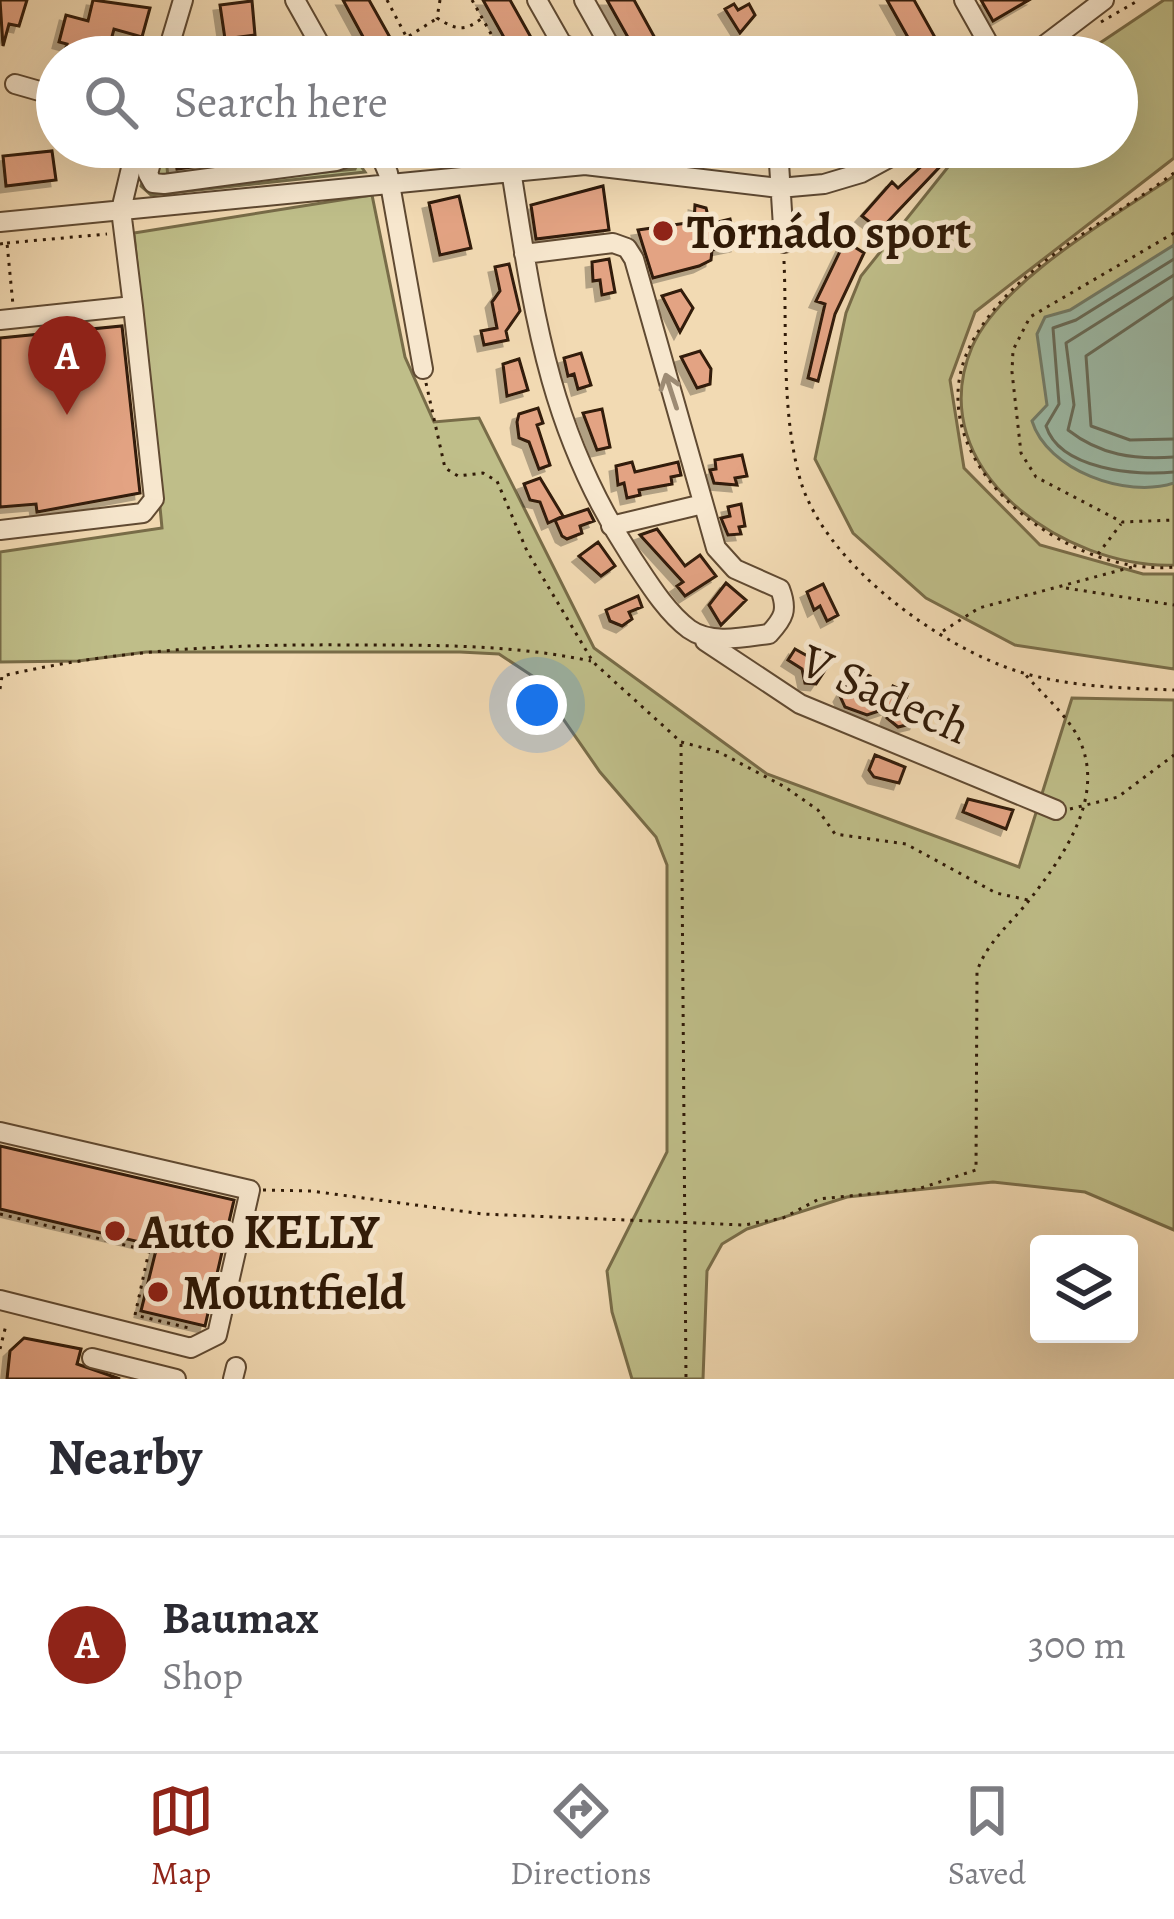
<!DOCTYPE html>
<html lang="en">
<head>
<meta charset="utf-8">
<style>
  body { margin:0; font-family:Alegreya,serif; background:#f2f2f3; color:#2b2b33 }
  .controls { position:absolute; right:36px; bottom:36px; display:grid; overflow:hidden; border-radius:12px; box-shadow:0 12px 48px #0002 }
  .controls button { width:108px; height:108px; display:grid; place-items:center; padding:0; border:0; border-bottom:3px solid #e1e1e2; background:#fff; color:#2b2b33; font:60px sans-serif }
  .you { position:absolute; left:537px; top:705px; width:42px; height:42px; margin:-30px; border:9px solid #fff; border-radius:50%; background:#1a73e8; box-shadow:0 0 0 18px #1a73e833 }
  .badge { display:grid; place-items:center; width:78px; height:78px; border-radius:50%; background:#8f2418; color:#fff; font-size:39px; font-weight:700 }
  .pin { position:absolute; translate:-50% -99px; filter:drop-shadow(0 3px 6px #0008) }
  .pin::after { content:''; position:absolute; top:63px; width:42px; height:36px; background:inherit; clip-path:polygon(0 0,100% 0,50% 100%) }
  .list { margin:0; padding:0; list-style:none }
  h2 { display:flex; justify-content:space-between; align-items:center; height:156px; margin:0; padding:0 48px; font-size:51px }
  h2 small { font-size:39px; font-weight:400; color:#7c7c81 }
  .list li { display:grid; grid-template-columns:78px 1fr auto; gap:36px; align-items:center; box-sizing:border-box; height:216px; padding:0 48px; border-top:3px solid #e1e1e2 }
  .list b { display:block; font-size:45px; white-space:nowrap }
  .list p { margin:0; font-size:39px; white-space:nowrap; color:#7c7c81 }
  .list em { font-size:39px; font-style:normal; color:#7c7c81 }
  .icon { flex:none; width:66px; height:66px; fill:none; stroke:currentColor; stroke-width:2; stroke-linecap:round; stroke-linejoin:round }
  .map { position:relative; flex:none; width:1174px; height:1379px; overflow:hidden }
  .search { position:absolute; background:#fff; box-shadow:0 12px 48px #0002; left:36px; right:36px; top:36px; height:132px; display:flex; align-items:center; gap:30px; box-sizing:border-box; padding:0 42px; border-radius:66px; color:#7c7c81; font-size:45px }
  .sheet { height:372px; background:#fff }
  nav { display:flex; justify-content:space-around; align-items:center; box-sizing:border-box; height:168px; border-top:3px solid #e1e1e2; background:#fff; font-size:33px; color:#7c7c81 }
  nav a { display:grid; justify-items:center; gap:6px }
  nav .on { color:#8f2418 }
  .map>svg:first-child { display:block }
</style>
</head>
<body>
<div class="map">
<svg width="1174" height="1379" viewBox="0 0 1174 1379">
  <defs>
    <filter id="shadow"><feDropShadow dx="-6" dy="6" stdDeviation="0" flood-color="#0004"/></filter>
  </defs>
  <rect width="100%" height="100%" fill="#f2dab3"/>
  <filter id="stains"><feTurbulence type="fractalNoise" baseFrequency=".00167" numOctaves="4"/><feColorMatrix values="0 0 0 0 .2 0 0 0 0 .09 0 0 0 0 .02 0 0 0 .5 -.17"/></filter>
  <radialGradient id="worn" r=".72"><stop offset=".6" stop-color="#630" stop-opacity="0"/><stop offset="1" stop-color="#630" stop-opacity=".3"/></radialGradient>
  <path fill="#bfbe89" stroke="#786c48" stroke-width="3" d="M1164,0h10v158l-199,154 -25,68 14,88 76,77 103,29h31v95l-159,-24 -89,-47 -73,-65 -38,-74 31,-146 15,-37 103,-129h153v-90h-38z
    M153,147h12l4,40 186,-18 3,-7 7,10 -214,23 -10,-9z
    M1174,176v389c-107,4 -254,-94 -202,-218 29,-67 143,-131 202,-171z
    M372,195l33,162 29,65 45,-4 115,230 173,126 252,93 53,-169 102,2v530l-89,-38 -92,-10 -146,15 -100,32 -25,15 -15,27 -4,108h-71l-20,-67 -5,-41 60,-119v-287l-11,-28 -56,-65 -66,-95 -35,-23 -39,-2h-314l-68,9 -78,1v-110l162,-24 -28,-295z"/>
  <path fill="#9cbba8" stroke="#717b68" stroke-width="3" d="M1174,245v238c-48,16 -127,-13 -142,-62l15,-16 -10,-71 8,-17 25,-7z"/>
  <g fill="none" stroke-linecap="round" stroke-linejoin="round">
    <path stroke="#666a58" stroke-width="3" d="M1174,259l-98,61 -23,8 6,76 -13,22c14,44 91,50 128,46
      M1174,275l-108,68 8,62 -6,25c32,25 66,30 106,27
      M1174,297l-88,59 5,70 39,14 44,-1"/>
  </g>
  <path fill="#e3a383" stroke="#301a07" stroke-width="3" filter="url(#shadow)" d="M0,0h27l-8,26 -10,-2 -6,22z
    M93,0l57,8 -8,29 -28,-8 -7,26 -44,2 4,-13 -8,-2 7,-27 22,6z
    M343,0h26l32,57h-27z
    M483,0h27l32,57h-27z
    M607,0h27l27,49 -22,8z
    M887,0h27l32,57h-27z
    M981,0h48l-36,21z
    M252,1l3,34 -30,4 -5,-34z
    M734,4l4,6 11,-6 6,11 -15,18 -15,-24z
    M174,147h103l1,8 -101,14z
    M940,149l9,8 -69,73 -18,-14 30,-34 6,6z
    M52,151l4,29 -50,6 -3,-30z
    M603,186l6,44 -73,9 -5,-34z
    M459,196l12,52 -31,7 -11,-52z
    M695,205l11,3 4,16 20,-5 6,26 -24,5 -1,10 -12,6 -46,12 -15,-48 56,-8z
    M845,241l19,12 -29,61 -17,67 -10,-3 17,-74 -9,-3z
    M609,259l6,33 -13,3 -2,-15 -7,1 -1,-19z
    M509,264l11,47 -14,20 2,9 -24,5 -3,-14 16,-3 -5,-26 8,-11 -5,-24z
    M681,290l12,18 -13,24 -18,-36z
    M122,326l18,167 -103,19 -1,-8 -36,3v-169z
    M700,351l11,18 -1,15 -13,4 -16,-31z
    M581,353l10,32 -13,4 -4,-15 -6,2 -4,-18z
    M519,359l9,31 -21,6 -4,-32z
    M538,408l5,15 -6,2 13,40 -11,4 -10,-27 -10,-4 -2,-16 2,-8z
    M602,409l8,38 -13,3 -14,-37z
    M742,455l5,21 -12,2 2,7 -23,-2 -4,-13 6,-1 -1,-9z
    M632,462l3,10 43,-10 3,13 -10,2 1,7 -33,6 1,5 -13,3 -3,-15 -6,2 -2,-19z
    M540,478l23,38 -15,7 -8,-21 -10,-2 -6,-16z
    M741,504l4,22 -6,1 2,7 -13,1 -7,-17 9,-2 -2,-9z
    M588,509l6,12 -14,5 2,7 -15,6 -5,-3 -7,-16z
    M657,529l28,37 15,-11 16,21 -31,20 -8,-10 6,-4 -43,-47z
    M598,542l17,24 -14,10 -22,-20z
    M726,583l20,17 -25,25 -12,-20z
    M823,584l15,31 -11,6 -7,-15 -6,4 -7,-18z
    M638,596l4,11 -13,5 3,7 -10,7 -12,-5 -4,-11z
    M795,649l32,18 -11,17 -11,-1 -3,-14 -14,-9z
    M855,670l15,6 -6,16 23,9 6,-15 15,7 -4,11 16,6 -5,13 -17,4 -11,-9 4,-11 -24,8 -22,-8 -5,-11z
    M875,755l30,12 -6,16 -25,-6 -5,-7z
    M968,799l45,11 -7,19 -43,-17z
    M0,1146l234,54 -29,126 -64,-15 16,-65 -157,-37z
    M24,1338l57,11 -4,15 43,15h-113l3,-28z"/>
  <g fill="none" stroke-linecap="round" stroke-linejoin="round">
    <g stroke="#604a32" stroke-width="22">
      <path id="minor" d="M295,0l32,57
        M537,0l25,44 33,13
        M584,0l32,57
        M964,0l32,57
        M166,57l17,-57
        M1029,57l75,-57
        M15,84l42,12
        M155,147l-7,27 5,9 11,1 172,-23 41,-14 11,26 35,196
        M778,147l6,96
        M511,170c23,146 38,261 121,388 16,24 34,54 57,71 22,16 56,8 80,5 15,-16 19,-24 11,-45l-45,-20 -19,-21 -82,-289 -7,-11 -14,-5 -89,11
        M651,172l4,-25
        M0,222l585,-57 194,23 45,-4 37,-11 48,-26
        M133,306l-12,-96 15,-63
        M0,320l133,-14 21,193 -11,14 -143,17
        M611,526l92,-22
        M705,641l95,63 256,106
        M0,1132l250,58 -33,145 -26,13 -191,-48
        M92,1358l84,21
        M233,1379l3,-12"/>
    </g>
    <path stroke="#301a07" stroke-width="3" stroke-dasharray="3 6" stroke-linecap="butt" d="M387,0l30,57
      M440,0l-3,18c19,12 28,14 45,0
      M472,0l32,57
      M1101,22l38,-22
      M409,36l27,-17
      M467,147l9,15
      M1174,173c-67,50 -153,88 -198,162 -72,119 87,243 198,232
      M1174,233l-144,84 -17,33 -1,22 9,81 15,24 86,45 52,-2
      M7,243l100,-9
      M0,244l7,-1 6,62
      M784,261c3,70 -3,150 16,218 24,84 139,168 220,193 50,15 102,16 154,18
      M426,383l19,85 13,8 25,-3 14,8 30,70 66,111 88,80 38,10 66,35 33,23 17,24 71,10 90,49 32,7
      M1098,554l23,-30
      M1066,588l108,17
      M943,631l36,-23 157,-42
      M0,689l2,-13c122,-28 234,-32 359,-31 78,0 153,0 230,16
      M681,744l5,635
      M1070,809l48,-12 56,-42
      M263,1190l48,1 172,23 261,11 39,-7 36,-19 99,-10 58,-19 1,-199c12,-32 34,-47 54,-73 34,-44 76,-104 47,-161 -12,-23 -37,-44 -54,-64
      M0,1214l149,37 -14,64 54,13
      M0,1349l6,-24"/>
    <use href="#minor" stroke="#f7e7ce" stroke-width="18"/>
  </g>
  <defs><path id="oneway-shaft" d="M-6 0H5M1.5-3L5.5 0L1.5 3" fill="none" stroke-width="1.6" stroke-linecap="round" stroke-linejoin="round" transform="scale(3)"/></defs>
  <use stroke="#9d8b74" href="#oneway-shaft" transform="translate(671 391) rotate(-108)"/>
  <g fill="#8f2418" stroke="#f7e7ce" stroke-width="4.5">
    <circle cx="663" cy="231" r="12"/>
    <circle cx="115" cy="1231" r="12"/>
    <circle cx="158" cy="1292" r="12"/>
  </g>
  <g text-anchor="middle" stroke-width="10" stroke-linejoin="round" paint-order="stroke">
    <g font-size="48" font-weight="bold" fill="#301a07" stroke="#f7e7ce" text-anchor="start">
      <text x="687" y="248">Tornádo sport</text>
      <text x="139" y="1248">Auto KELLY</text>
      <text x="182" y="1309">Mountfield</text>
    </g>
    <g font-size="48" fill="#301a07" stroke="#f7e7ce">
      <text transform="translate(886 693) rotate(24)" y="17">V Sadech</text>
    </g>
  </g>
  <rect width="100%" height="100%" filter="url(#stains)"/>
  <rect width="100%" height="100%" fill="url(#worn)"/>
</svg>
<div class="controls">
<button><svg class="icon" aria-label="layers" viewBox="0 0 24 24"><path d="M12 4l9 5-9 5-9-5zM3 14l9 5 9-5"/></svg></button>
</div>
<div class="you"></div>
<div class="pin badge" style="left:67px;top:415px">A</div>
<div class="search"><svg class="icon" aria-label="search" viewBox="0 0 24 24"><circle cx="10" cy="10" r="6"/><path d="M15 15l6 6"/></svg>Search here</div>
</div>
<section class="sheet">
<h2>Nearby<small></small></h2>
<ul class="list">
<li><span class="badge">A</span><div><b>Baumax</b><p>Shop</p></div><em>300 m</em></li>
</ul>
</section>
<nav>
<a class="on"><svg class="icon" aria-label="map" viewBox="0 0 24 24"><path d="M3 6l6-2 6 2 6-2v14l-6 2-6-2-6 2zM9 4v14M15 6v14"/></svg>Map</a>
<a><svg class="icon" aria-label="directions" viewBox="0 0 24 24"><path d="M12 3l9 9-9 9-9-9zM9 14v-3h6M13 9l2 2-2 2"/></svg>Directions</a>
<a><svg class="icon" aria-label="saved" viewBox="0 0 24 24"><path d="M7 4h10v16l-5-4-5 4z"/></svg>Saved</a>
</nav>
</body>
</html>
